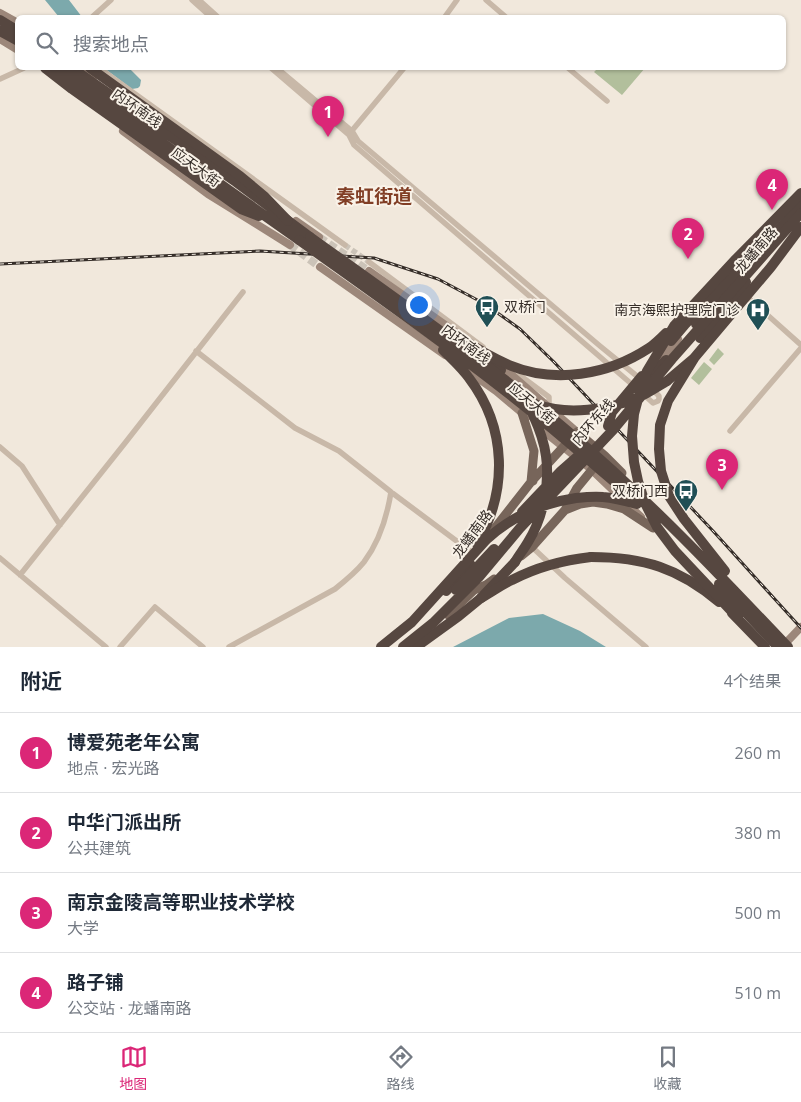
<!DOCTYPE html>
<html lang="zh">
<head>
<meta charset="utf-8">
<style>
  body { margin:0; font-family:"Open Sans","Noto Sans SC",sans-serif; background:#f6f6f7; color:#1f2937 }
  .you { position:absolute; left:418px; top:304px; width:18px; height:18px; margin:-12px; border:4px solid #fff; border-radius:50%; background:#1a73e8; box-shadow:0 0 0 8px #1a73e833 }
  .badge { display:grid; place-items:center; width:32px; height:32px; border-radius:50%; background:#db2777; color:#fff; font-size:16px; font-weight:700 }
  .pin { position:absolute; translate:-50% -41px; filter:drop-shadow(0 1px 2px #0008) }
  .pin::after { content:''; position:absolute; top:26px; width:18px; height:15px; background:inherit; clip-path:polygon(0 0,100% 0,50% 100%) }
  .list { margin:0; padding:0; list-style:none }
  h2 { display:flex; justify-content:space-between; align-items:center; height:65px; margin:0; padding:0 20px; font-size:21px }
  h2 small { font-size:16px; font-weight:400; color:#747a83 }
  .list li { display:grid; grid-template-columns:32px 1fr auto; gap:15px; align-items:center; box-sizing:border-box; height:80px; padding:0 20px; border-top:1px solid #e0e1e3 }
  .list b { display:block; font-size:19px; white-space:nowrap }
  .list p { margin:0; font-size:16px; white-space:nowrap; color:#747a83 }
  .list em { font-size:16px; font-style:normal; color:#747a83 }
  .icon { flex:none; width:28px; height:28px; fill:none; stroke:currentColor; stroke-width:2; stroke-linecap:round; stroke-linejoin:round }
  .map { position:relative; flex:none; width:801px; height:647px; overflow:hidden }
  .search { position:absolute; background:#fff; box-shadow:0 1px 4px #0004; left:15px; right:15px; top:15px; height:55px; display:flex; align-items:center; gap:12px; box-sizing:border-box; padding:0 18px; border-radius:8px; color:#747a83; font-size:19px }
  .sheet { height:385px; background:#fff }
  nav { display:flex; justify-content:space-around; align-items:center; box-sizing:border-box; height:70px; border-top:1px solid #e0e1e3; background:#fff; font-size:14px; color:#747a83 }
  nav a { display:grid; justify-items:center; gap:2px }
  nav .on { color:#db2777 }
  .map>svg:first-child { display:block }
</style>
</head>
<body>
<div class="map">
<svg width="801" height="647" viewBox="0 0 801 647">
  <rect width="100%" height="100%" fill="#f1e8dc"/>
  <path fill="#b2bf9c" d="M598,68h47l-23,27 -28,-23z
    M718,348l6,6 -10,11 -5,-5z
    M704,362l8,7 -13,16 -8,-7z"/>
  <path fill="#7ca9ac" d="M45,0h24l13,17h-23z
    M104,68h25l12,12 -1,6 -2,2 -6,1z
    M543,614l37,17 26,16h-153l56,-29z"/>
  <g fill="none" stroke-linecap="round" stroke-linejoin="round">
    <path stroke="#cbc3b8" stroke-width="5.5" stroke-dasharray="5.5 3" stroke-linecap="butt" d="M345,245l24,17"/>
    <path stroke="#cbc3b8" stroke-width="8" stroke-dasharray="8 4" stroke-linecap="butt" d="M319,237l50,34
      M290,245l30,22"/>
    <path stroke="#c8b8a8" stroke-width="5.5" d="M192,0l20,18
      M199,0l20,18
      M486,0l21,18
      M91,18l20,-18
      M444,18l13,-18
      M99,68l246,177
      M271,68l78,67 5,10 281,242
      M277,68l75,63 6,10 242,205 38,31
      M568,68l39,33
      M0,79l24,-11
      M350,133l54,-65
      M369,262l114,85
      M745,295l56,50
      M196,351l99,77 44,23 52,41 83,62
      M510,368l39,29v10
      M642,393l11,10 5,-2 1,-2v-3l-7,-7
      M730,431l71,-83
      M0,447l22,19 38,59
      M532,547l33,31 81,69
      M0,558l106,89
      M20,575l105,-132 118,-151
      M120,647l35,-40 48,40
      M229,647l106,-58c10,-8 21,-17 29,-27 15,-20 23,-45 27,-70"/>
    <path stroke="#9c877a" stroke-width="8" d="M0,13l18,10
      M0,39l18,11
      M83,68l11,8
      M123,131l85,63 82,51
      M296,221l23,16
      M320,267l125,88
      M369,271l89,63
      M733,275l14,-19 29,-31
      M658,363l20,-24
      M499,364l78,68
      M465,369l31,22 31,26
      M537,426l55,44 49,47
      M782,647l19,-20"/>
    <path stroke="#77655a" stroke-width="9" d="M522,413l12,38 -3,31 2,-1
      M565,510l15,-6 13,-2 14,2 17,5 29,19
      M491,533l40,-51 46,-50 28,24 17,17
      M521,556l11,-9 33,-37 12,-22 23,-28
      M448,615l26,-25 12,-5 8,-6"/>
    <path stroke="#564740" stroke-width="10" d="M0,20l18,11
      M0,31l18,10
      M45,68l27,21 169,120 18,7
      M57,68l242,172
      M72,68l164,114 74,55
      M687,322l32,-37 14,-12
      M696,324l105,-120
      M452,332l16,13
      M700,338l41,-47 5,-9
      M480,353l21,17
      M647,380l19,-20
      M667,381l26,-22
      M591,557c52,0 88,11 128,45
      M446,591l25,-26
      M732,613l33,34
      M416,647l43,-31 22,-18 34,-36"/>
    <g stroke="#352d28" stroke-width="3">
      <path id="rail" d="M0,264l260,-13 114,7 64,21 47,25 35,25 34,33 160,170 87,96"/>
    </g>
    <use href="#rail" stroke="#f9f2e8" stroke-width="1" stroke-dasharray="4" stroke-linecap="butt"/>
    <path stroke="#564740" stroke-width="10" d="M90,68l150,108 24,20 24,25
      M310,237c88,63 177,125 260,196 78,66 148,140 218,214
      M299,240c99,71 199,140 291,221 16,14 32,27 48,42
      M462,339c15,10 31,19 47,26 46,19 99,10 140,-17 6,-4 12,-10 17,-15
      M671,341l16,-19
      M443,350c9,9 19,18 26,28 38,50 39,113 8,166
      M538,405c29,10 71,5 99,-7 10,-4 20,-11 30,-17
      M608,426l4,-14 30,-36
      M522,512l39,-41 25,-22
      M515,562c4,-7 9,-13 13,-20 15,-24 22,-58 18,-86 -2,-15 -7,-28 -13,-41
      M725,571l-41,-52 -15,-23 -8,-25 -2,-22 1,-24 8,-24 27,-44 76,-90 30,-40
      M719,584l59,63
      M456,590l38,-41
      M481,598c11,-6 20,-13 31,-18 25,-13 52,-20 79,-23
      M738,618l-63,-67 -18,-24 -12,-24 -7,-22 -4,-19 -2,-26 2,-22 7,-26 6,-17 27,-45 62,-67 65,-66
      M381,647l31,-25 75,-83c25,-23 56,-36 89,-41 9,-1 19,-2 27,-1 12,1 23,4 34,7
      M403,647l30,-24 46,-46 41,-49 93,-98 59,-71 129,-146"/>
  </g>
  <defs>
    <g id="bus-pin" transform="scale(1.25)"><path d="M0 17L-7.5 6A9.5 9.5 0 1 1 7.5 6Z" fill="#204f55" stroke="#f9f2e8"/><path d="M-5-6H5V4H4V6H2V4H-2V6H-4V4H-5ZM-3.5-4V0h7V-4ZM-3.5 1.2v1.5H-2V1.2ZM2 1.2v1.5H3.5V1.2Z" fill="#fff"/></g>
    <g id="hospital-pin" transform="scale(1.25)"><path d="M0 17L-7.5 6A9.5 9.5 0 1 1 7.5 6Z" fill="#204f55" stroke="#f9f2e8"/><path d="M-5-5h3v3.5h4V-5h3V5h-3V1.5h-4V5h-3Z" fill="#fff"/></g>
  </defs>
  <g fill-rule="evenodd">
    <use href="#bus-pin" x="487" y="307"/>
    <use href="#hospital-pin" x="758" y="310"/>
    <use href="#bus-pin" x="686" y="491"/>
  </g>
  <g text-anchor="middle" stroke-width="4" stroke-linejoin="round" paint-order="stroke">
    <g font-size="14" fill="#352d28" stroke="#f9f2e8">
      <text transform="translate(137 108) rotate(35)" y="5">内环南线</text>
      <text transform="translate(196 167) rotate(36)" y="5">应天大街</text>
      <text transform="translate(756 250) rotate(-49)" y="5">龙蟠南路</text>
      <text transform="translate(466 344) rotate(37)" y="5">内环南线</text>
      <text transform="translate(532 403) rotate(40)" y="5">应天大街</text>
      <text transform="translate(593 422) rotate(-49)" y="5">内环东线</text>
      <text transform="translate(472 534) rotate(-53)" y="5">龙蟠南路</text>
    </g>
    <g font-size="14" fill="#352d28" stroke="#f9f2e8" text-anchor="end">
      <text x="504" y="312" text-anchor="start">双桥门</text>
      <text x="740" y="315">南京海熙护理院门诊</text>
      <text x="668" y="496">双桥门西</text>
    </g>
    <g font-size="19" font-weight="bold" fill="#813e25" stroke="#f9f2e8">
      <text x="374" y="203">秦虹街道</text>
    </g>
  </g>
</svg>
<div class="you"></div>
<div class="pin badge" style="left:328px;top:137px">1</div>
<div class="pin badge" style="left:688px;top:259px">2</div>
<div class="pin badge" style="left:722px;top:490px">3</div>
<div class="pin badge" style="left:772px;top:210px">4</div>
<div class="search"><svg class="icon" aria-label="search" viewBox="0 0 24 24"><circle cx="10" cy="10" r="6"/><path d="M15 15l6 6"/></svg>搜索地点</div>
</div>
<section class="sheet">
<h2>附近<small>4个结果</small></h2>
<ul class="list">
<li><span class="badge">1</span><div><b>博爱苑老年公寓</b><p>地点 · 宏光路</p></div><em>260 m</em></li>
<li><span class="badge">2</span><div><b>中华门派出所</b><p>公共建筑</p></div><em>380 m</em></li>
<li><span class="badge">3</span><div><b>南京金陵高等职业技术学校</b><p>大学</p></div><em>500 m</em></li>
<li><span class="badge">4</span><div><b>路子铺</b><p>公交站 · 龙蟠南路</p></div><em>510 m</em></li>
</ul>
</section>
<nav>
<a class="on"><svg class="icon" aria-label="map" viewBox="0 0 24 24"><path d="M3 6l6-2 6 2 6-2v14l-6 2-6-2-6 2zM9 4v14M15 6v14"/></svg>地图</a>
<a><svg class="icon" aria-label="directions" viewBox="0 0 24 24"><path d="M12 3l9 9-9 9-9-9zM9 14v-3h6M13 9l2 2-2 2"/></svg>路线</a>
<a><svg class="icon" aria-label="saved" viewBox="0 0 24 24"><path d="M7 4h10v16l-5-4-5 4z"/></svg>收藏</a>
</nav>
</body>
</html>
